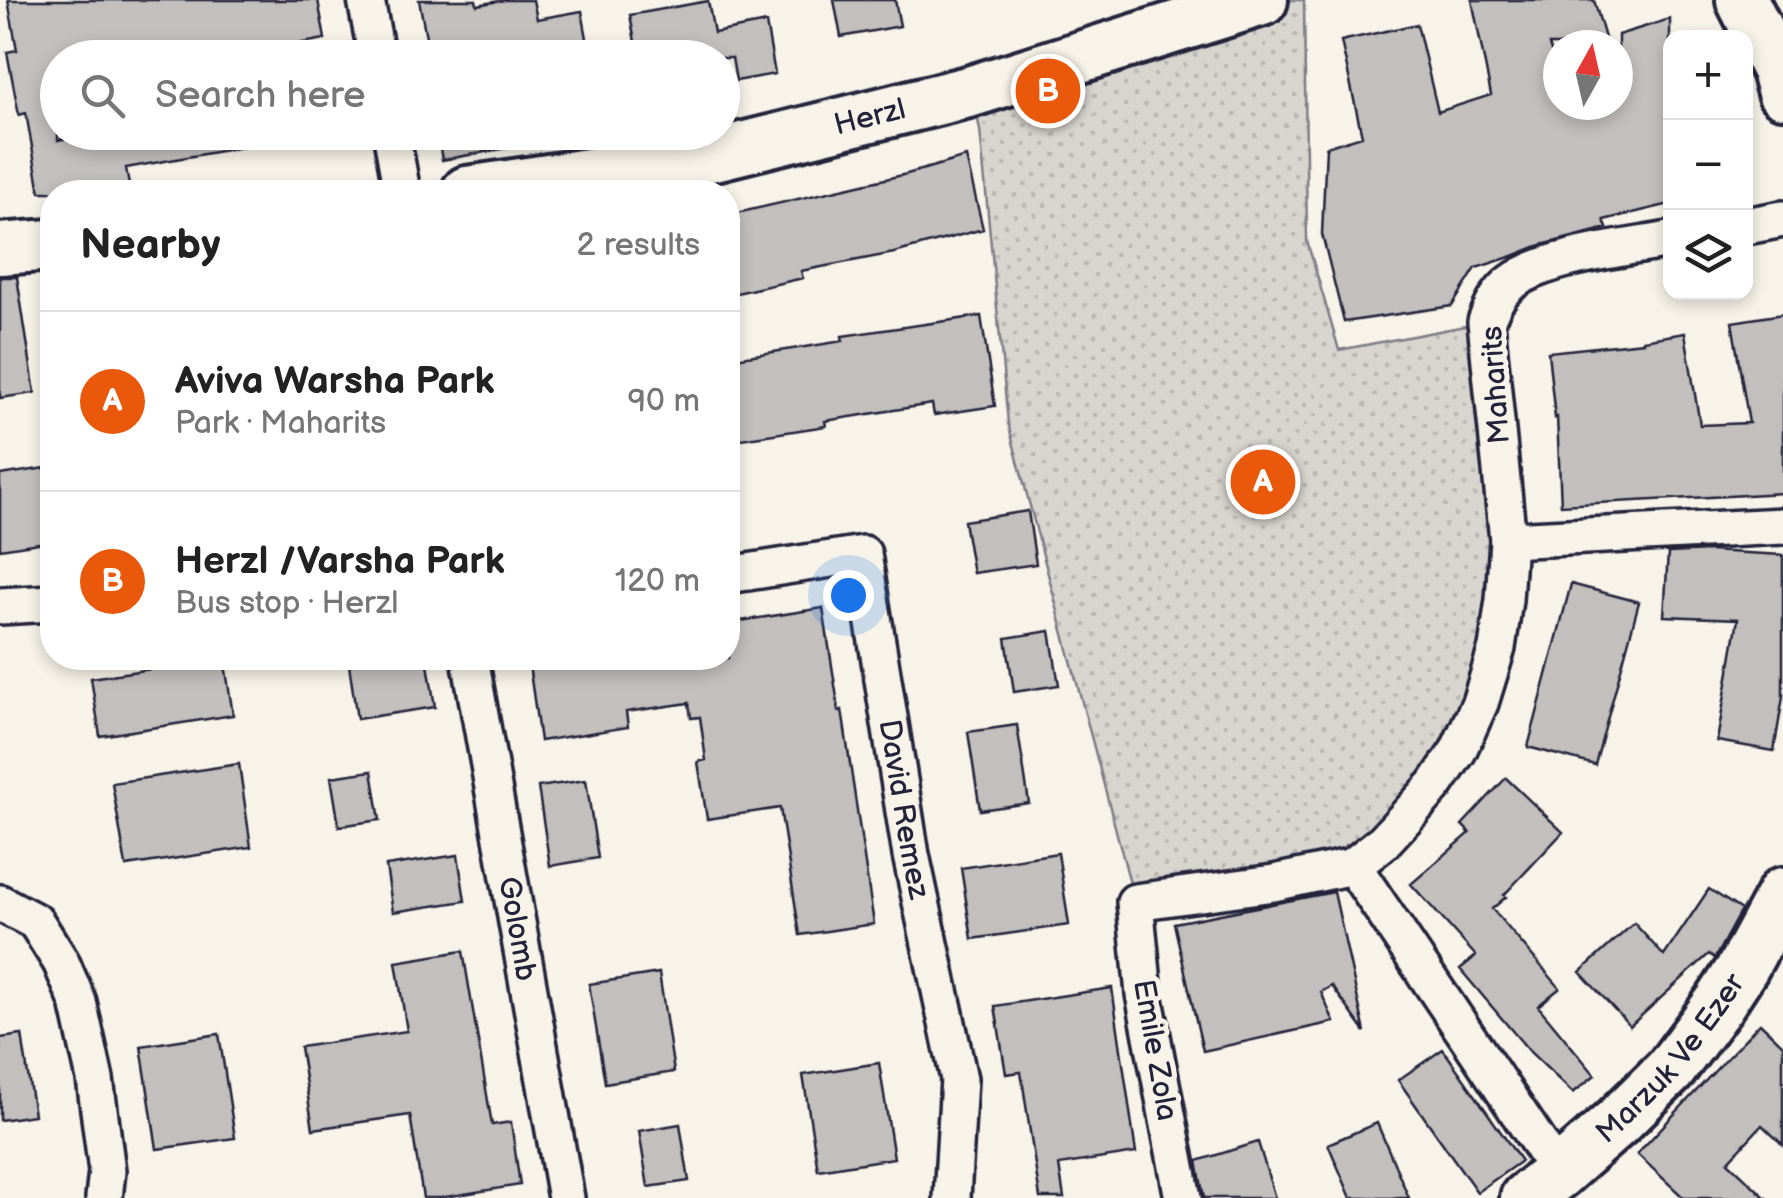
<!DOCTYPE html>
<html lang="en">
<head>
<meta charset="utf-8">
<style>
  body { margin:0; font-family:"Balsamiq Sans",sans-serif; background:#f2f2f2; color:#222 }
  .controls { position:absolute; right:30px; top:30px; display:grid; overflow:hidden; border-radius:20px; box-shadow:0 5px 15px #0003 }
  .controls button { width:90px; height:90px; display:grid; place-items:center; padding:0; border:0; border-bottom:2px solid #e0e0e0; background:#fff; color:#222; font:50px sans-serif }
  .compass { position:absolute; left:1543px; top:30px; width:90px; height:90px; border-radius:50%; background:#fff; box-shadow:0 5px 15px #0003; rotate:8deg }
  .you { position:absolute; left:848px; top:595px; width:35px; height:35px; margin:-25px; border:8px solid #fff; border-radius:50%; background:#1a73e8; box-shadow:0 0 0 15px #1a73e833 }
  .badge { display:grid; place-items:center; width:65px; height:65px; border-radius:50%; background:#ea580c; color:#fff; font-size:32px; font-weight:700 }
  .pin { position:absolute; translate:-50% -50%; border:5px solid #fff; box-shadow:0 2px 10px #0006 }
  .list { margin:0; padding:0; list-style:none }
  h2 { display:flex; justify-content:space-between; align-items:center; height:130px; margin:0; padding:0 40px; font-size:42px }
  h2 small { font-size:32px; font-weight:400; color:#767676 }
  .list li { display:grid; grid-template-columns:65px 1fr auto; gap:30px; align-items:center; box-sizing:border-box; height:180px; padding:0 40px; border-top:2px solid #e0e0e0 }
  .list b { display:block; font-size:38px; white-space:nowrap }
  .list p { margin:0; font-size:32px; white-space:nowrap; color:#767676 }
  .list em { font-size:32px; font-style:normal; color:#767676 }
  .icon { flex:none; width:55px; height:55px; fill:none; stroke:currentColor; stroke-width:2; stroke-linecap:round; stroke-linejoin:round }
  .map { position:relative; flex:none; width:1783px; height:1198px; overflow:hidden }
  .search { position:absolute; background:#fff; box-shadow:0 5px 15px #0003; left:40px; top:40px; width:700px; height:110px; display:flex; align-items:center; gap:25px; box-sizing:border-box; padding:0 35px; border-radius:55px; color:#767676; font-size:38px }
  .panel { position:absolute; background:#fff; box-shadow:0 5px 15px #0003; left:40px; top:180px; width:700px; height:490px; border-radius:40px }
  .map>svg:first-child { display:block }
</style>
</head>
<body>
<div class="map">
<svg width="1783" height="1198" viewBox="0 0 1783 1198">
  <defs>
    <pattern id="park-dots" width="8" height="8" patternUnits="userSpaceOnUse" patternTransform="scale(2.5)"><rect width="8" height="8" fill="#d8d5cf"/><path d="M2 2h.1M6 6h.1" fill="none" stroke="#b9b7b3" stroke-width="1.8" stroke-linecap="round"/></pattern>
  </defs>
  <rect width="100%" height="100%" fill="#f7f3e8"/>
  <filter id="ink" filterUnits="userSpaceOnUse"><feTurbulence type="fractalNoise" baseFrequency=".01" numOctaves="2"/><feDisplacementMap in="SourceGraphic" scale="20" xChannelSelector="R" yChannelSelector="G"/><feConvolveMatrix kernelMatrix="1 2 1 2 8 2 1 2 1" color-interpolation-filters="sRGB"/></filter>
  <g filter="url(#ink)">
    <path fill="url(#park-dots)" stroke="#7d7c85" stroke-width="2.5" d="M1262,0h42l3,241 32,109 147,-28 22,218 -28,163 -98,140 -247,59 -127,-479 -28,-293 -8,-39z"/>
    <path fill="#c2bfbd" stroke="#22223b" stroke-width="2.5" d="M8,0h310l7,39 -106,19h-161v82l41,-8h154l1,13 -128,23 3,17 -44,7h-45l-14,-79 -7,2 -12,-63 10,-2z
      M419,0h57l1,5 28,-5h28l4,19 45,-8 8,44 -13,3h-61l-2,-9 -49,9h-35z
      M834,0h61l5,26 -59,11z
      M1472,0h122l13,45h-58l9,28v32h60v-70l52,-16v185l-66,16 3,8 -69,18 -25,10 -37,12 -24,38 -108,16 -22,-88 4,-87 36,-11 -21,-95 76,-17 21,88 53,-17z
      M708,1l6,32 52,-10 9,51 -39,7 -4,-23h-94l-8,-43z
      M437,132h85l1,13 -81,15z
      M966,157l17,72 -89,24 -93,18 2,7 -75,17v-80l179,-41z
      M0,277h17l18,116 -35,5z
      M1783,314v179l-222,12 -4,-88 -2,1 -7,-66 95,-10v-2l42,-7 15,92 49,-2 -17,-101z
      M981,316l14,90 -61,9 -2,-11 -107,17 1,5 -98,15v-82l115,-18 -1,-5z
      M52,467v74l-52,8v-74z
      M1028,511l8,53 -63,9 -9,-52z
      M1709,551l74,4v142l-9,54 -57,-10 21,-122 -74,-3 4,-63z
      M1571,584l68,18 -44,163 -67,-18z
      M823,608l16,103 3,-1 32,214 -74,11 -20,-127 -73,11 -9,-57 8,-2 -6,-43 -9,1 -2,-15 -63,9 2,15 -88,14 -11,-76 45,-7h154v-35z
      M1050,631l9,54 -45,7 -8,-54z
      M224,658l9,57 -133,21 -9,-58z
      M348,658h79l8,49 -78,12z
      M1017,725l12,78 -49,7 -12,-78z
      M239,764l12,83 -125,19 -14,-83z
      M372,771l8,49 -41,6 -8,-49z
      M1506,778l57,54 -59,63 2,2 -14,12 68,79 -22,18 57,69 -22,18 -42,-40 -71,-84 16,-13 -65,-72 59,-51 -8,-8z
      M586,780l12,78 -48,8 -12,-79z
      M1058,853l11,72 -97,14 -11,-71z
      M458,855l7,46 -72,11 -7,-46z
      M1709,889l32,21 -23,42 -3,6 -6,-4 -79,72 -50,-54 54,-49 30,33z
      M1334,892l31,140 -33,-46 -11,6 13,30 -131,29 -29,-128z
      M463,951l29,174 19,-3 9,63 -81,13h-16l-13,-83 -97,14 -13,-82 107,-16 -11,-69z
      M659,973l15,99 -69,11 -16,-99z
      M1112,988l24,165 -77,12 5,33h-24l-19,-126 -15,2 -11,-68z
      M1760,1023l23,22v100l-21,-20 -34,37 38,36h-82l-47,-44z
      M219,1034l16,104 -78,11 -16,-103z
      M22,1035l12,80 -34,5v-82z
      M1443,1049l78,112 -44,31 -79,-112z
      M879,1063l15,95 -76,12 -15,-95z
      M1377,1123l32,75h-58l-23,-54z
      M680,1124l9,57 -41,6 -9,-56z
      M1258,1142l17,56h-71l-7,-37z"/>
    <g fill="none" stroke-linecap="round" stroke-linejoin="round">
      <g stroke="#22223b" stroke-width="42">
        <g id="street">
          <path d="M366,0l11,58"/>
          <path d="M391,132l11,60"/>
          <path d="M1746,226l37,-7"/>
          <path d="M1508,540l275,-14"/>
          <path id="s1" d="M728,575l135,-21 48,301 48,224 -7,119"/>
          <path d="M0,606l52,-3"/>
          <path id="s2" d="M470,658l96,540"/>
          <path d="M1353,866l206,307"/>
          <path d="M0,903l36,19 25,40 17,40 17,77 12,92 -3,27"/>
          <path d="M1183,1198l-39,-204 -9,-92 139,-19 79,-17 29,-23 25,-27 28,-31 23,-34 22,-48 17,-55 7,-48 4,-60 -22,-218c5,-14 13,-30 25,-39 34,-27 116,-35 159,-43"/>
        </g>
      </g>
      <g stroke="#22223b" stroke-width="58">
        <g id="secondary">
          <path d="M1742,0l35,70 6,22"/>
          <path id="s3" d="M467,192l243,-36 262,-65 290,-91"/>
          <path d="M0,249l52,-4"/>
          <path id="s4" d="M1526,1198l33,-25 57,-50 54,-53 49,-66 24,-37 40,-74"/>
        </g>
      </g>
      <use href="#street" stroke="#f7f3e8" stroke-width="35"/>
      <use href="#secondary" stroke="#f7f3e8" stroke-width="50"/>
    </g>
  </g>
  <g text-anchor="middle" stroke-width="10" stroke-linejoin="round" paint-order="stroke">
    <g font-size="30" fill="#22223b" stroke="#f7f3e8">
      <text dy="10" stroke="none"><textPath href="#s3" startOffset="410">Herzl</textPath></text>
      <text transform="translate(1495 385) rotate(-94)" y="10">Maharits</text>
      <text dy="10" stroke="none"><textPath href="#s1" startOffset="395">David Remez</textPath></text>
      <text dy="10" stroke="none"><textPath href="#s2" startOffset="275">Golomb</textPath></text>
      <text transform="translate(1156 1050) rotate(80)" y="10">Emile Zola</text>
      <text dy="10" stroke="none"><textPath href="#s4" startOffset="202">Marzuk Ve Ezer</textPath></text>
    </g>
  </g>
</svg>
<div class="controls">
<button>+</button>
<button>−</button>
<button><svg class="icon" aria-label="layers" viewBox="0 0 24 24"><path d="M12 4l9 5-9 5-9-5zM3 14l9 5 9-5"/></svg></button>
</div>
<svg class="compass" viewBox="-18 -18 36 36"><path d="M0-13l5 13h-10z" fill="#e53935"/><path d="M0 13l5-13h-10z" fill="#767676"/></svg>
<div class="you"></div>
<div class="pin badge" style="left:1263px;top:482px">A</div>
<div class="pin badge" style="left:1048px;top:91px">B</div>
<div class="search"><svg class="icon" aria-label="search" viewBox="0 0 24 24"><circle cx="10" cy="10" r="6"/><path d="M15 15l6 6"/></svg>Search here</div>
<section class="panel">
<h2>Nearby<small>2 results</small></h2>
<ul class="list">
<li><span class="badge">A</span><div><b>Aviva Warsha Park</b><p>Park · Maharits</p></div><em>90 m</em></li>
<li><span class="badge">B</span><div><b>Herzl /Varsha Park</b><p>Bus stop · Herzl</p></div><em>120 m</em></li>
</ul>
</section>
</div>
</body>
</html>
